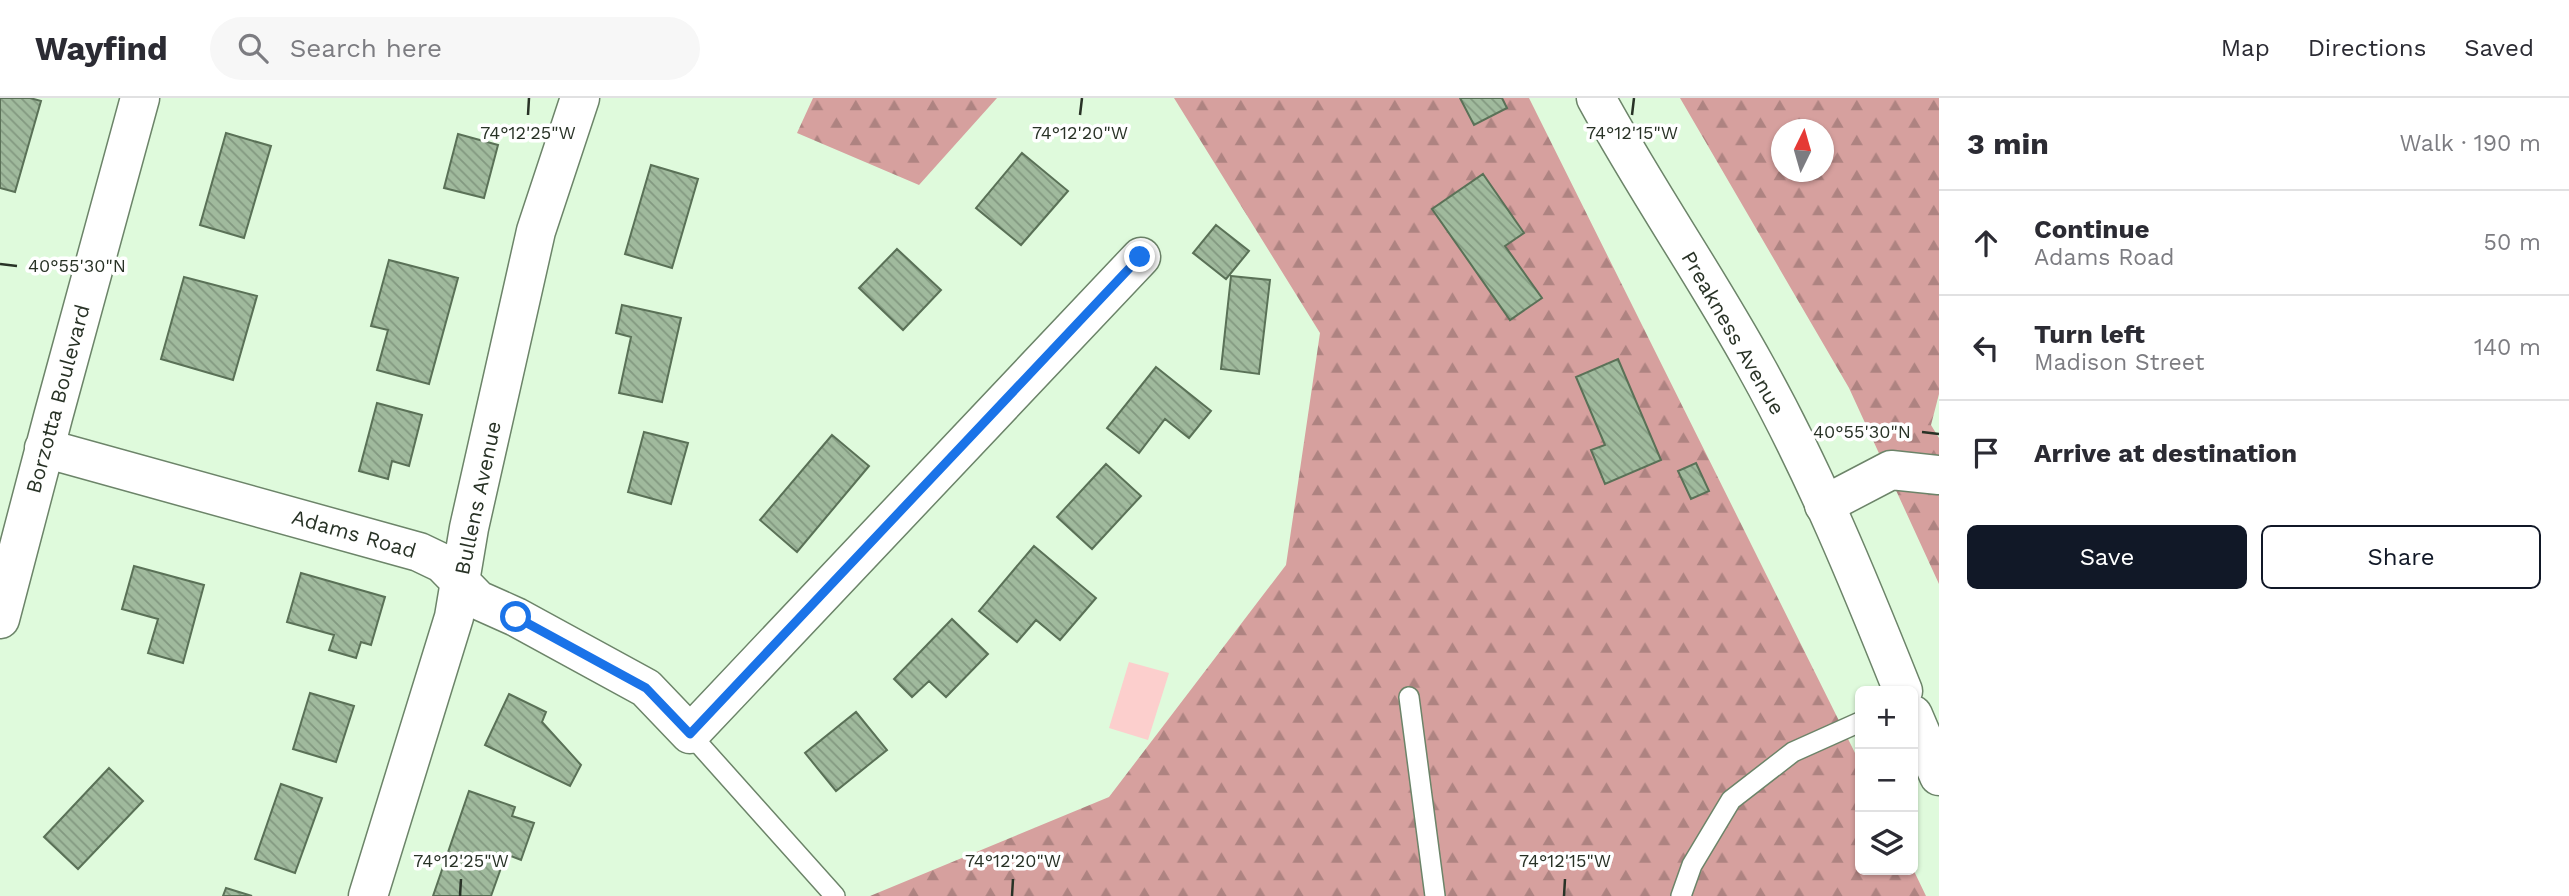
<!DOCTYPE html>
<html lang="en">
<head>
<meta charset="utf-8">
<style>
  body { margin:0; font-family:"Work Sans",sans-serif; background:#f7f7f7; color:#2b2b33 }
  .controls { position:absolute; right:21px; bottom:21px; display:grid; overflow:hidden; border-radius:10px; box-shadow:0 2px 5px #0004 }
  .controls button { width:63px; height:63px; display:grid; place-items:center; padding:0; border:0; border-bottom:2px solid #e1e1e2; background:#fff; color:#2b2b33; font:35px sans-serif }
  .compass { position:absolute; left:1771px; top:21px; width:63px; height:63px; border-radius:50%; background:#fff; box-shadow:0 2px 5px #0004; rotate:5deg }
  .stop { position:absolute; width:21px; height:21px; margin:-16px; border:5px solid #1a73e8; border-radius:50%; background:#fff }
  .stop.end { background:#1a73e8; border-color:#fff; box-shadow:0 2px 7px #0008 }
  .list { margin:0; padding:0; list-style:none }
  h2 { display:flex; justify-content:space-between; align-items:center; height:91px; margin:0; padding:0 28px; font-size:30px }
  h2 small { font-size:23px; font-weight:400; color:#7c7c81 }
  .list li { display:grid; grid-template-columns:46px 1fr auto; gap:21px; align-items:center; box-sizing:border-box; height:105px; padding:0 28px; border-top:2px solid #e1e1e2 }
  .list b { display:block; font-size:26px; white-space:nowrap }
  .list p { margin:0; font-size:23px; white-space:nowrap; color:#7c7c81 }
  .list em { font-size:23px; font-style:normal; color:#7c7c81 }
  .actions { display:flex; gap:14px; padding:21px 28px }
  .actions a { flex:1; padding:16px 0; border:2px solid #111827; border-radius:10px; text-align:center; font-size:24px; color:#111827 }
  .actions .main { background:#111827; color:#fff }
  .icon { flex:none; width:38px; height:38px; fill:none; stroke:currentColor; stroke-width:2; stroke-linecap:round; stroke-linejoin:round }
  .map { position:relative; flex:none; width:1939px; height:798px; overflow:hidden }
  header { display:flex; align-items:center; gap:42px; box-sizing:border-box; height:98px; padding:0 35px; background:#fff; border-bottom:2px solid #e1e1e2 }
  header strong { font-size:33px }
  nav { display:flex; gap:38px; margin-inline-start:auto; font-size:24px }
  .search { width:490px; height:63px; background:#f7f7f7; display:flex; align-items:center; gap:18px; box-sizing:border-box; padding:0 24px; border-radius:38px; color:#7c7c81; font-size:26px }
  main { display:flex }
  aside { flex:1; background:#fff }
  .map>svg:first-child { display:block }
</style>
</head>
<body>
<header>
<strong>Wayfind</strong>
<div class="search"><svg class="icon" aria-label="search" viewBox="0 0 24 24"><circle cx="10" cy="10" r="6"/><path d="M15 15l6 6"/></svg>Search here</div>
<nav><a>Map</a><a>Directions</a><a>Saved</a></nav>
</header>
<main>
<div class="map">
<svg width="1939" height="798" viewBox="0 0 1939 798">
  <defs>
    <pattern id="forest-firs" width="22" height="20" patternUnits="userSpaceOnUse" patternTransform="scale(1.75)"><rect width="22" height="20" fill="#d6a09e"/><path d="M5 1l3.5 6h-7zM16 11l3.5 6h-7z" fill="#ae8381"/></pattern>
    <pattern id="building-back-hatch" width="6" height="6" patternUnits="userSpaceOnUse" patternTransform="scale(1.75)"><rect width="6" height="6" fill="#a0ba9d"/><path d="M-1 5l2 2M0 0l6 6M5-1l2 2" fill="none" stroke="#829880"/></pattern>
  </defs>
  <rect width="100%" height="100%" fill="#dffadc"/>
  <path fill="url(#forest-firs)" fill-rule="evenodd" d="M813,0h184l-78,87 -122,-52z
    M1174,0h355l331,665v107l53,-1 13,27h-1056l239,-99 177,-232 34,-232z
    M1680,0h259v296l-8,31 8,13v146l-90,-196zM1782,32h42v42h-42z"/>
  <path fill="#fccfcd" d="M1129,564l40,11 -21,67 -39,-12z"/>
  <path fill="url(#building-back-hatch)" stroke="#5a7157" stroke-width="2" d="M0,0h30l11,3 -26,91 -15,-4z
    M1460,0h42l5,10 -33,17z
    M226,35l45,13 -27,92 -44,-13z
    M458,36l40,11 -14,53 -40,-10z
    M1022,55l46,38 -47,54 -45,-37z
    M651,67l47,14 -26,89 -47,-14z
    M1483,76l41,59 -19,13 37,52 -32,22 -78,-111z
    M1216,127l33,26 -23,28 -33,-26z
    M897,151l44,41 -38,40 -44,-42z
    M389,162l69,18 -29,106 -52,-14 11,-40 -17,-4z
    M1231,178l39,4 -11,94 -38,-5z
    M184,179l73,19 -24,84 -72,-21z
    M622,207l59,13 -19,84 -43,-9 12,-56 -15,-4z
    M1618,261l43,101 -56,24 -14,-34 14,-5 -29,-68z
    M1156,269l55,44 -22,27 -24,-19 -26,34 -32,-25z
    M377,305l45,12 -13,51 -17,-5 -4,18 -29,-8z
    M644,334l44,11 -17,61 -43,-12z
    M832,337l37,31 -72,86 -37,-32z
    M1696,365l13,28 -18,8 -13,-28z
    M1106,366l35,32 -49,53 -35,-32z
    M1034,448l62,52 -36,42 -24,-20 -19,22 -38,-31z
    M134,468l70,19 -21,78 -35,-10 10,-34 -36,-10z
    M301,475l84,24 -14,48 -10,-3 -5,16 -27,-8 5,-15 -47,-13z
    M952,521l36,35 -42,43 -17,-16 -17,16 -18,-18z
    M310,595l44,13 -18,56 -43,-13z
    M509,596l37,18 -4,10 39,43 -11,21 -85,-41z
    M856,614l31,38 -51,41 -31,-38z
    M109,670l34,33 -65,68 -34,-32z
    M281,686l41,14 -27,75 -40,-14z
    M469,693l46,16 -3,9 22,7 -13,37 -15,-6 -15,42h-58z
    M226,790l26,8h-29z"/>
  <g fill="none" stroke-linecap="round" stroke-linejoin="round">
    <g stroke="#6c8469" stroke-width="22">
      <path id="lane" d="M1409,599l26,199
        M690,636l145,162
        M1681,798l11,-31 39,-65 62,-48 67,-30"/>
    </g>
    <g stroke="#6c8469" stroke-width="41">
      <path id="street" d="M44,350l375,104 23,11 36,37 38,17 130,71 44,46 451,-477
        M1824,407l67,-35 48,5
        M0,521l53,-202 87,-319
        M368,798l86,-279 15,-89 67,-297 44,-133"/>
    </g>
    <g stroke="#6c8469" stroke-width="41">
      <path id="secondary" d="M1596,0c50,92 110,178 160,269 58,104 103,214 147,324
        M1913,617l26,61"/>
    </g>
    <use href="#lane" stroke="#fff" stroke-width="19"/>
    <use href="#street" stroke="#fff" stroke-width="38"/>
    <use href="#secondary" stroke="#fff" stroke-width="38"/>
  </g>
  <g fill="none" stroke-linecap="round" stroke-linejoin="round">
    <path stroke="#1a73e8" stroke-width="9" d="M516,519l130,71 44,46 450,-477"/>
  </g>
  <path fill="none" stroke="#283226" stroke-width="2.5" d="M528,17l1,-17M1080,17l2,-17M1632,17l2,-17M0,166l17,2M1922,334l17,2M460,798l1,-17M1012,798l1,-17M1564,798l1,-17"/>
  <g text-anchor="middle" stroke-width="7" stroke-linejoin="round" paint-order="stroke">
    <g font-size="21" fill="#283226" stroke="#fff">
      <text transform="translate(1733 235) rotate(60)" y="7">Preakness Avenue</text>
      <text transform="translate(58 301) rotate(-75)" y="7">Borzotta Boulevard</text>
      <text transform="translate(478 400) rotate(-78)" y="7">Bullens Avenue</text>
      <text transform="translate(354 436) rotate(16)" y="7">Adams Road</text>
    </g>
  </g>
  <g font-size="18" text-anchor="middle" fill="#283226" stroke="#fff" stroke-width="7" stroke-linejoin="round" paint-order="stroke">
    <text x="528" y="41">74°12'25"W</text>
    <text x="1080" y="41">74°12'20"W</text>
    <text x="1632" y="41">74°12'15"W</text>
    <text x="77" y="174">40°55'30"N</text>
    <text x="1862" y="340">40°55'30"N</text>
    <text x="461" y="769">74°12'25"W</text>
    <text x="1013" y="769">74°12'20"W</text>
    <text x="1565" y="769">74°12'15"W</text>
  </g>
</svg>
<div class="controls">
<button>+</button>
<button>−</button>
<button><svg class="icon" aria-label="layers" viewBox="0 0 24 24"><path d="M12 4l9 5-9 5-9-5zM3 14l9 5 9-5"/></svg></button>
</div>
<svg class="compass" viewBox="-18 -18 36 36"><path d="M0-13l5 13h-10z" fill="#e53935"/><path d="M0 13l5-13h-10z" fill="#7c7c81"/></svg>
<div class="stop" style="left:516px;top:519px"></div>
<div class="stop end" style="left:1140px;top:159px"></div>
</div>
<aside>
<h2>3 min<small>Walk · 190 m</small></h2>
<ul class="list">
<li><svg class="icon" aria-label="ahead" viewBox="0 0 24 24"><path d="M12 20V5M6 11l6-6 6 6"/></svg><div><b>Continue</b><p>Adams Road</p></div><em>50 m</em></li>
<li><svg class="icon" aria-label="left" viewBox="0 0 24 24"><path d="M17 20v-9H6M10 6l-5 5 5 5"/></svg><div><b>Turn left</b><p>Madison Street</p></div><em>140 m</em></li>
<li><svg class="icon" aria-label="arrive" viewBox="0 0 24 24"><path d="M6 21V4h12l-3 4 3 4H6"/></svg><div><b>Arrive at destination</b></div></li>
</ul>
<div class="actions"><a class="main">Save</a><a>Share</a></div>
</aside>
</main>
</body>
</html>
